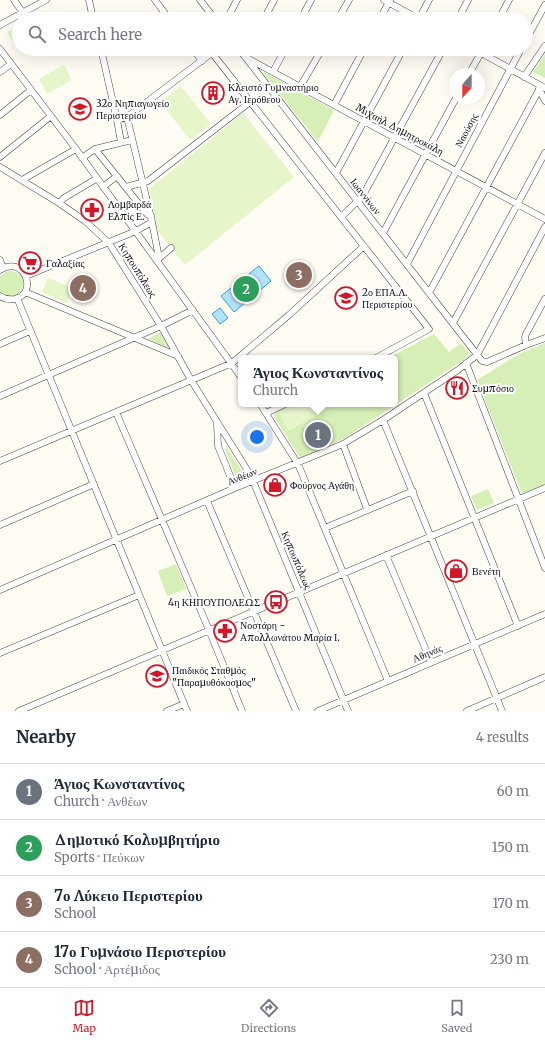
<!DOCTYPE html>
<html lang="en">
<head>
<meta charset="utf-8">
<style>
  body { margin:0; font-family:Merriweather,serif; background:#f2f2f3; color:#1f2937 }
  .compass { position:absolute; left:449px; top:68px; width:36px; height:36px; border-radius:50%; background:#fff; box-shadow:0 4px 16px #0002; rotate:201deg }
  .you { position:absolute; left:257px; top:437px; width:14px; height:14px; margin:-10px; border:3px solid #fff; border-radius:50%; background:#1a73e8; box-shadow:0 0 0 6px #1a73e833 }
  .badge { display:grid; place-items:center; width:26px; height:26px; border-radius:50%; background:#d01828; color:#fff; font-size:13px; font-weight:700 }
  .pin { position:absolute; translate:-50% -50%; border:2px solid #fff; box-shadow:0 1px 4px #0006 }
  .popup { position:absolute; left:238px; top:355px; width:160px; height:52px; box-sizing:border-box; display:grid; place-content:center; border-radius:6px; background:#fff; filter:drop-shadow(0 1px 3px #0005); font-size:13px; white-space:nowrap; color:#747a83 }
  .popup b { font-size:15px; color:#1f2937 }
  .popup::after { content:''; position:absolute; left:50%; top:100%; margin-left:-8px; border:8px solid transparent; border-top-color:#fff }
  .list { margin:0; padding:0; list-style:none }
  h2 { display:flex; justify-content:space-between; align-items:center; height:52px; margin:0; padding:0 16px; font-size:17px }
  h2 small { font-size:13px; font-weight:400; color:#747a83 }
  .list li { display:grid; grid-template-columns:26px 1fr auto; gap:12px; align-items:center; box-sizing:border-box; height:56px; padding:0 16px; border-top:1px solid #e0e1e3 }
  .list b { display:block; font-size:15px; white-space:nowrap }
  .list p { margin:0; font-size:13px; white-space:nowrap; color:#747a83 }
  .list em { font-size:13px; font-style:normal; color:#747a83 }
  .icon { flex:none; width:22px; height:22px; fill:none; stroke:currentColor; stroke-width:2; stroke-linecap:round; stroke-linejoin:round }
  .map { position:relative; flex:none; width:545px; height:711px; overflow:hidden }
  .search { position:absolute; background:#fff; box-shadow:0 4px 16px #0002; left:12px; right:12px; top:12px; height:44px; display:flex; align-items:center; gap:10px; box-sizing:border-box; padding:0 14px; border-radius:22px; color:#747a83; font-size:15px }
  .sheet { height:276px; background:#fff }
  nav { display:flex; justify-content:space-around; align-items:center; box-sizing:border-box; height:56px; border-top:1px solid #e0e1e3; background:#fff; font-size:11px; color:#747a83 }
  nav a { display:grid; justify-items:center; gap:2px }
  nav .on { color:#d01828 }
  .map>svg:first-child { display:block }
</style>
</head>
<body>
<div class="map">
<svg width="545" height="711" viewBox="0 0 545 711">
  <rect width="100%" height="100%" fill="#fffcf3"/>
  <path fill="#d6efb7" d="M545,54v24l-12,-6z
    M264,72l70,38 -16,32 -54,-68z
    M8,271c30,0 10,40 -8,21v-16z
    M159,333h2l8,14 -2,1 -18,-9v-1z
    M434,334l15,18 12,-9 8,10 -1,4 -123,81 -45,20 -27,-44 21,-10h101v-46h-7z
    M545,343v142l-23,9 -45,-114 42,-26z
    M227,448l19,29 -2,3h-7l-12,-31z
    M488,489l6,14 -17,7 -6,-14z
    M176,564l10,25 -19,7 -9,-25z"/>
  <path fill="#e7f5ca" d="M19,25v17l-5,2 -7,-12z
    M64,65l8,15 -25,14 -8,-15z
    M181,86l30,38 -21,16 -30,-38z
    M243,113l51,64 -109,88 -27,-33 -9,-43z
    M48,278l25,10 -6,15 -25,-11z
    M298,404h12l6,12 -28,15 -9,-18z"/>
  <path fill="#b2e3fc" stroke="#319ddb" d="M259,266l12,15 -37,31 -13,-16z
    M220,308l8,10 -8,6 -8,-10z"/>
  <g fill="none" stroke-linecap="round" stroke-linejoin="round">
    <g stroke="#434343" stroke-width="7">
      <path id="minor" d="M14,0l9,13
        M89,0l4,19
        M155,0l14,19
        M200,0l15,19
        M384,0l35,19
        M227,19l10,-19
        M264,19l10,-19
        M301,19l10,-19
        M338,19l11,-19
        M380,19l10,-19
        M419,19l10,-19
        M458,19l10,-19
        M499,19l10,-19
        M0,25l46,-25
        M526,40l19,-35
        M0,49l76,100 165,228
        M101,49l16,71 10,-3 90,-68
        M193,49l9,12
        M239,49l243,312 5,1 39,-17 19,-7
        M249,49l-4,8 300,162
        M474,49l71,39
        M212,53l217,276 -53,29
        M0,72l11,-8
        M273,72l12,-23
        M469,74l14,-25
        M524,77l21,-31
        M300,87l22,-38
        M539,89l6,12
        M334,105l30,-56
        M0,115l31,-25
        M127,117l25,105 7,36
        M117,120l4,22
        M95,149l52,65 4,2
        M0,157l51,-41
        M82,158l13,-9 37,-9
        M0,167l59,36 26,18 24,22 52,83 30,54 60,96 97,235
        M336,173l67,-124
        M22,180l54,-31
        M103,187l14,-11
        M126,187l22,-6 102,-79
        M59,203l5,-5 32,-19
        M341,217l21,-20 81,-148
        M383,233l73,-135
        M0,260l3,8
        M157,260l14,-12
        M407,264l114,-215
        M0,270c24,-16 39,23 15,29 -6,1 -11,0 -15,-3
        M26,276l110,-45 16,-9
        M25,292l153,64
        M429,293l112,-207
        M17,298l170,413
        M453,323l92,-170
        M0,344l30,-13
        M526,345l-1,-8 1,-3 19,-35
        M466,363l79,205
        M424,393l94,233
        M0,396l161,-70 32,-16
        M260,404l38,60 90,217
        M116,412l93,218 33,81
        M266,413l19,-9
        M383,420l119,291
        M217,424l1,22 17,42
        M343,444l24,65
        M0,461l232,-98 57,-48 75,-69
        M207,501l89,210
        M0,525l94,-41
        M325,528l88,-37
        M386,555l45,107
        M0,590l235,-102 108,-44 40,-24 75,-50 19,-15 68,-128
        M0,653l139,-58
        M19,711l526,-223
        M167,711l17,-7
        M318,711l227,-97
        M467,711l78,-34"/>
    </g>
    <use href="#minor" stroke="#fff" stroke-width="6"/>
  </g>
  <defs>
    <g id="building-ring" transform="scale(1.15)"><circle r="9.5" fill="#fff" stroke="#d01828" stroke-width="1.5"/><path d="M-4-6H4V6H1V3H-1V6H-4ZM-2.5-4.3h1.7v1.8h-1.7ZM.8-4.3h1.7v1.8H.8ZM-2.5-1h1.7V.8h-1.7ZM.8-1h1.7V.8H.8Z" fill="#d01828"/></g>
    <g id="school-ring" transform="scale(1.15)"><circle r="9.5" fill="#fff" stroke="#d01828" stroke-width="1.5"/><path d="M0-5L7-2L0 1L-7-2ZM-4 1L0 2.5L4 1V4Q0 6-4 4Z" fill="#d01828"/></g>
    <g id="pharmacy-ring" transform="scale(1.15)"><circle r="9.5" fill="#fff" stroke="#d01828" stroke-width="1.5"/><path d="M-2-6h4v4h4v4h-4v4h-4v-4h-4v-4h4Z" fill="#d01828"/></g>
    <g id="supermarket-ring" transform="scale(1.15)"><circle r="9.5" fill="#fff" stroke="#d01828" stroke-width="1.5"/><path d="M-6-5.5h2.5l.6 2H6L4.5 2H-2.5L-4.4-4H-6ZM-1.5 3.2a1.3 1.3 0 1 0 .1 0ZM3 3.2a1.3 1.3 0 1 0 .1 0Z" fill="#d01828"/></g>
    <g id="restaurant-ring" transform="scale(1.15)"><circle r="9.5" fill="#fff" stroke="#d01828" stroke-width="1.5"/><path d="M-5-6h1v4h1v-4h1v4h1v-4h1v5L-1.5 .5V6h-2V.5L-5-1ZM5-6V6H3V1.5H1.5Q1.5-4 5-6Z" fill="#d01828"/></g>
    <g id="shop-ring" transform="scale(1.15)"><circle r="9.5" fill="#fff" stroke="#d01828" stroke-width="1.5"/><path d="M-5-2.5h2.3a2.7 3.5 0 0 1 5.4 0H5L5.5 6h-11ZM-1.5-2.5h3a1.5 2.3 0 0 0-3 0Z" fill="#d01828"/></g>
    <g id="bus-ring" transform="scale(1.15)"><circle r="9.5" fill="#fff" stroke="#d01828" stroke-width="1.5"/><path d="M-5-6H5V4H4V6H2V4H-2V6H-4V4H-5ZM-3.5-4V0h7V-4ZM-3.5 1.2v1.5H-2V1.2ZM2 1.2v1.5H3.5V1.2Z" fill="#d01828"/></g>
  </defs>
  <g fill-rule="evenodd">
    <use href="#building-ring" x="213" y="93"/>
    <use href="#school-ring" x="80" y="109"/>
    <use href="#pharmacy-ring" x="92" y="210"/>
    <use href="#supermarket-ring" x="30" y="263"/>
    <use href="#school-ring" x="346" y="298"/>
    <use href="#restaurant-ring" x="457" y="388"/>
    <use href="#shop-ring" x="275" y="485"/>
    <use href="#shop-ring" x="456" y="571"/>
    <use href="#bus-ring" x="276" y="602"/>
    <use href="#pharmacy-ring" x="225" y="631"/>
    <use href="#school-ring" x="157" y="676"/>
  </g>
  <g text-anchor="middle" stroke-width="4" stroke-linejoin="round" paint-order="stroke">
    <g font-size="10" fill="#101010" stroke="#fff" text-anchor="start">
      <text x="228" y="91">Κλειστό Γυμναστήριο<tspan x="228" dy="12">Αγ. Ιερόθεου</tspan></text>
      <text x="96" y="107">32ο Νηπιαγωγείο<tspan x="96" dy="12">Περιστερίου</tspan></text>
      <text x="108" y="208">Λομβαρδά<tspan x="108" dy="12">Ελπίς Ε.</tspan></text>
      <text x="46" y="267">Γαλαξίας</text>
      <text x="362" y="296">2ο ΕΠΑ.Λ.<tspan x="362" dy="12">Περιστερίου</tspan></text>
      <text x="472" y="392">Συμπόσιο</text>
      <text x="290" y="489">Φούρνος Αγάθη</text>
      <text x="472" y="575">Βενέτη</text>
      <text x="260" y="606" text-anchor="end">4η ΚΗΠΟΥΠΟΛΕΩΣ</text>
      <text x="240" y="629">Νοστάρη -<tspan x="240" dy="12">Απολλωνάτου Μαρία Ι.</tspan></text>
      <text x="172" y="674">Παιδικός Σταθμός<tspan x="172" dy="12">"Παραμυθόκοσμος"</tspan></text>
    </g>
    <g font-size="10" fill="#101010" stroke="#fff">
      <text transform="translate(400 129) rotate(28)" y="4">Μιχαήλ Δημητροκάλη</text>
      <text transform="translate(466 130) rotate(-62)" y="4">Ναούσης</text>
      <text transform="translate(366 196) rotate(52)" y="4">Ιωαννίνων</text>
      <text transform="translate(138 270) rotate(58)" y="4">Κηπουπόλεως</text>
      <text transform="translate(242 476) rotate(-22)" y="4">Ανθέων</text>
      <text transform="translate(297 560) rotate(67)" y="4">Κηπουπόλεως</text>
      <text transform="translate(427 653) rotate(-23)" y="4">Αθηνάς</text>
    </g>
  </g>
</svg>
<svg class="compass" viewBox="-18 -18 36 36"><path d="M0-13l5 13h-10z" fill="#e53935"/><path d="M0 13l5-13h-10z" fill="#747a83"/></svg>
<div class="you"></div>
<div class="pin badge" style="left:318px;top:435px;background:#6b7280">1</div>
<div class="popup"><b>Άγιος Κωνσταντίνος</b>Church</div>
<div class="pin badge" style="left:246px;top:289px;background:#2e9e5b">2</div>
<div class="pin badge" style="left:299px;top:275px;background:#8d6e63">3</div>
<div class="pin badge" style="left:83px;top:288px;background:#8d6e63">4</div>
<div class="search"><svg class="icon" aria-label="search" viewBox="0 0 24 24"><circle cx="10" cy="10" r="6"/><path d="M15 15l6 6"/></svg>Search here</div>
</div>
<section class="sheet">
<h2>Nearby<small>4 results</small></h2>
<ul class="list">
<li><span class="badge" style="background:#6b7280">1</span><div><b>Άγιος Κωνσταντίνος</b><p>Church · Ανθέων</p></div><em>60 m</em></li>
<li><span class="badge" style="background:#2e9e5b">2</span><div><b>Δημοτικό Κολυμβητήριο</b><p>Sports · Πεύκων</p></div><em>150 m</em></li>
<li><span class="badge" style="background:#8d6e63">3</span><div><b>7ο Λύκειο Περιστερίου</b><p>School</p></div><em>170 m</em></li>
<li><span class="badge" style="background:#8d6e63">4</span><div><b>17ο Γυμνάσιο Περιστερίου</b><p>School · Αρτέμιδος</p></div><em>230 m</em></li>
</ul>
</section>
<nav>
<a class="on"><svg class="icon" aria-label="map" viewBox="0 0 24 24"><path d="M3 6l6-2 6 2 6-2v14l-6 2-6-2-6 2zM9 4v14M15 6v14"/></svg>Map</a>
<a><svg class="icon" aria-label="directions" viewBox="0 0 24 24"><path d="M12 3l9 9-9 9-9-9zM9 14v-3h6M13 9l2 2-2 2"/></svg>Directions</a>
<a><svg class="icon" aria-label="saved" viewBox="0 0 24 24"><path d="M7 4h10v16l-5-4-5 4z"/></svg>Saved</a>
</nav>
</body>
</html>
